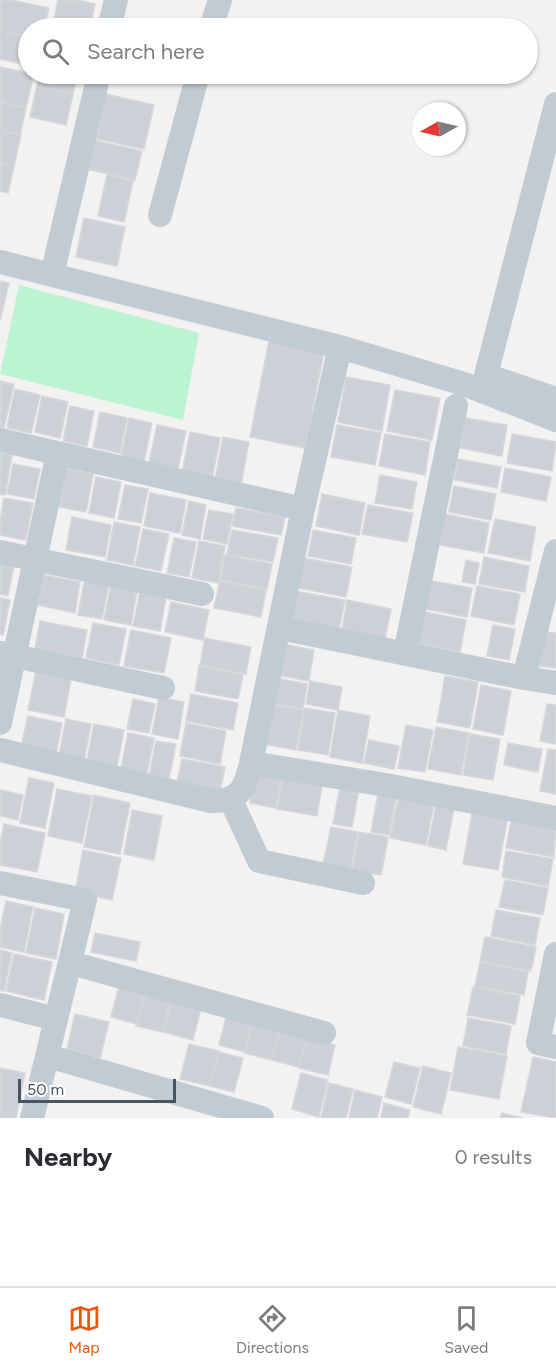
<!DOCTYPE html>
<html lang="en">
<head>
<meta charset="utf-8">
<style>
  body { margin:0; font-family:Figtree,sans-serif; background:#f2f2f3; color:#2b2b33 }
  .compass { position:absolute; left:412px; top:102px; width:54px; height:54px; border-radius:50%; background:#fff; box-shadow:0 2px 4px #0004; rotate:262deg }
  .scale { position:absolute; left:18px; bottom:15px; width:158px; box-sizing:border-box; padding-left:6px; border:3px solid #475461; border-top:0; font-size:16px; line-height:21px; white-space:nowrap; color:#475461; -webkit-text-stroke:4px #fff; paint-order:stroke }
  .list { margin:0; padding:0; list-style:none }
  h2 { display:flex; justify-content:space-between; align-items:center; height:78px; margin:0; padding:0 24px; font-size:26px }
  h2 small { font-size:20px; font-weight:400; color:#7c7c81 }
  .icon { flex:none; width:33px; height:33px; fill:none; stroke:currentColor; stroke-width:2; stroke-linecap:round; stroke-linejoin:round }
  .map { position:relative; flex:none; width:556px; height:1118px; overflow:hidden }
  .search { position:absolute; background:#fff; box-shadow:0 2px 4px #0004; left:18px; right:18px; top:18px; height:66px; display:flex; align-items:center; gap:15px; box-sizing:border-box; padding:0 21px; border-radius:33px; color:#7c7c81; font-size:22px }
  .sheet { height:168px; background:#fff }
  nav { display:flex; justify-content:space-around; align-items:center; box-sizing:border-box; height:84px; border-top:2px solid #e1e1e2; background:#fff; font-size:16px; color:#7c7c81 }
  nav a { display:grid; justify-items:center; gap:3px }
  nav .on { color:#ea580c }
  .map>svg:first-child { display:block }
</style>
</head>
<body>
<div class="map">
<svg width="556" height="1118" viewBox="0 0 556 1118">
  <rect width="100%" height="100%" fill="#f4f1f1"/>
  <path fill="#bcf4d3" d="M19,285l180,48 -16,87 -183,-46z"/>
  <path fill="#cdd0d6" stroke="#d5d7dd" stroke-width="1.5" d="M0,0h11l38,8 -5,20h-16v9l-28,-6z
    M58,0h20l17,4 -5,24h-18l-19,-4z
    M0,31l28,6v28l-28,-6z
    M0,67l34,7 -8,34 -26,-6z
    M40,74h38l-5,20 -36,-8z
    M37,86l36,8 -7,31 -36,-8z
    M106,94l48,11 -10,44 -47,-10z
    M0,102l26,6 -6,27 -20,-5z
    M0,130l21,5 -7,31 -14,-3z
    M92,140l50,11 -7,29 -49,-11z
    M0,163l14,3 -6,27 -8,-2z
    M107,175l26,6 -9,41 -26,-6z
    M84,218l41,9 -8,39 -41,-9z
    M0,281l9,2 -9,38z
    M269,341l55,11 -19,96 -55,-11z
    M346,377l44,8 -8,46 -44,-9z
    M0,381l14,3 -10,44 -4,-1z
    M15,389l25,6 -9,38 -24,-5z
    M395,390l45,8 -8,42 -45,-9z
    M42,396l26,6 -8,36 -25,-6z
    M70,406l24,5 -7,35 -24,-5z
    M100,412l27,6 -7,35 -27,-6z
    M129,418l23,5 -8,39 -23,-5z
    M466,418l41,7 -5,31 -42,-8z
    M157,425l29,6 -8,38 -29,-6z
    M337,425l44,8 -6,32 -44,-8z
    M190,432l30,6 -8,41 -30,-6z
    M385,434l45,8 -5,33 -46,-9z
    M512,434l44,8 -4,29 -45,-8z
    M223,437l26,5 -8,43 -26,-5z
    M0,453l12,2 -7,40 -5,-1z
    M458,459l43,8 -4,21 -43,-8z
    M13,464l27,5 -6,30 -27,-5z
    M66,468l27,6 -7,38 -27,-5z
    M505,468l46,9 -5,24 -45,-9z
    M380,475l37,7 -5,27 -37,-6z
    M96,477l25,5 -7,36 -25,-5z
    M125,485l23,4 -7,34 -23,-4z
    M454,486l42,8 -5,26 -42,-8z
    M150,493l36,7 -6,33 -36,-7z
    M322,494l43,9 -6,32 -43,-9z
    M4,498l29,5 -7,37 -26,-5v-15z
    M189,501l17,4 -6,34 -18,-4z
    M368,505l45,8 -6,29 -45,-8z
    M236,508l49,9 -4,18 -49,-9z
    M209,510l24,4 -6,30 -24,-5z
    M445,514l44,9 -5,30 -45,-8z
    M72,517l39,8 -6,32 -39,-7z
    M495,519l41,8 -6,34 -42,-8z
    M114,522l26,5 -7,38 -26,-5z
    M143,529l26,5 -8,37 -26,-5z
    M232,530l46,8 -5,24 -46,-8z
    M313,530l43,8 -5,26 -43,-8z
    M174,538l22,4 -7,35 -22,-4z
    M199,541l26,5 -7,37 -26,-5z
    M225,555l47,9 -5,25 -47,-9z
    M484,557l45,9 -4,26 -46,-8z
    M0,558l15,2 -7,36 -8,-2z
    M304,558l48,9 -6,30 -48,-9z
    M466,560l13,3 -4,21 -13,-2z
    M44,575l36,7 -5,31 -37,-8z
    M85,578l24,5 -7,36 -24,-4z
    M426,580l46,8 -5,29 -46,-9z
    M220,581l46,9 -5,27 -47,-9z
    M111,585l26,5 -6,35 -27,-5z
    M477,586l43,8 -6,31 -43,-9z
    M295,591l50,9 -6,30 -49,-9z
    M140,592l26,5 -6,34 -27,-5z
    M0,598l10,2 -7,35h-3z
    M347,600l44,9 -6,30 -43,-8z
    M171,602l38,8 -6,30 -38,-8z
    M420,611l46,9 -6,32 -46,-9z
    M40,621l47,9 -5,28 -47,-9z
    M93,623l33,6 -7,36 -33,-7z
    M493,625l22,4 -6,31 -22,-4z
    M131,630l40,8 -7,35 -40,-7z
    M545,632l11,1v35l-16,-2z
    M205,638l46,9 -5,27 -46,-9z
    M283,644l31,6 -5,31 -32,-6z
    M199,666l44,9 -5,24 -43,-8z
    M36,671l35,7 -7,39 -36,-7z
    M445,676l33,6 -8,46 -33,-6z
    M276,678l31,6 -4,25 -32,-6z
    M310,681l32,6 -4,23 -32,-6z
    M481,685l30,6 -8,44 -30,-6z
    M191,694l47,9 -5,27 -47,-9z
    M159,697l25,5 -6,37 -26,-5z
    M133,699l22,5 -6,29 -22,-4z
    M270,704l34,6 -8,40 -33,-6z
    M547,704l9,1v39l-16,-3z
    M305,708l30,5 -7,42 -30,-5z
    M338,710l32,6 -8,47 -32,-6z
    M28,716l34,7 -6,31 -35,-7z
    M66,719l25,5 -7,37 -25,-5z
    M186,723l40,8 -6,33 -40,-8z
    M94,724l30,6 -8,41 -30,-5z
    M406,725l27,5 -8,42 -27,-4z
    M436,727l33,6 -8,42 -33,-6z
    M128,733l26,5 -8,40 -26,-4z
    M470,734l30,5 -7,41 -30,-5z
    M369,740l30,6 -5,23 -30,-6z
    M156,741l20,3 -8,40 -20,-3z
    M508,743l34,6 -4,23 -34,-7z
    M548,749l8,1v44l-16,-3z
    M182,759l43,8 -6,29 -43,-9z
    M256,773l26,5 -6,30 -26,-5z
    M29,778l25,5 -9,45 -25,-5z
    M283,778l39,7 -5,31 -40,-7z
    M340,786l19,3 -7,38 -19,-3z
    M57,789l35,7 -10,47 -34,-7z
    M0,790l23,5 -5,25 -18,-4z
    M378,794l18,3 -7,38 -18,-3z
    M94,795l36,8 -10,51 -36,-7z
    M398,797l36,6 -8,42 -36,-7z
    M436,805l18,3 -8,42 -18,-4z
    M473,808l35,7 -10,55 -35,-6z
    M132,810l30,6 -8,44 -30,-6z
    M512,816l44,9 -2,32 -48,-9z
    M4,824l41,9 -8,39 -37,-7v-21z
    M331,827l27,5 -7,37 -28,-5z
    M359,832l29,5 -7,38 -29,-5z
    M83,850l38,8 -9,42 -37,-7z
    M506,851l47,8 -5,27 -46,-9z
    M505,880l43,8 -5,27 -44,-8z
    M6,901l27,6 -9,45 -24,-5v-17z
    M35,908l29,6 -8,45 -30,-6z
    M496,910l44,8 -5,27 -44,-9z
    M95,933l45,9 -4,19 -45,-9z
    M485,937l51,10 -5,24 -51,-10z
    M0,950l12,3 -8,38 -4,-1z
    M14,954l38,8 -8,38 -38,-9z
    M480,962l48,10 -4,23 -49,-9z
    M120,982l26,7 -9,35 -26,-7z
    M473,987l47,9 -5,28 -48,-9z
    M146,989l27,7 -10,36 -27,-6z
    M171,1000l30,8 -8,32 -30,-8z
    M227,1013l26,7 -8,32 -26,-7z
    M75,1014l34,8 -9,36 -33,-9z
    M468,1018l43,8 -5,28 -43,-8z
    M253,1020l28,7 -9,33 -28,-7z
    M280,1031l27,7 -8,29 -27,-7z
    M307,1038l28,7 -7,30 -29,-7z
    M189,1044l30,7 -9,35 -30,-7z
    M458,1047l49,9 -8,43 -49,-9z
    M218,1052l25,6 -9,34 -24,-6z
    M533,1057l23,5v56l-35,-6z
    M394,1062l26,6 -9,36 -26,-7z
    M423,1066l28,7 -10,41 -28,-7z
    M0,1068l25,5 -9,45h-16z
    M301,1073l27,7 -9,37 -27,-8z
    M329,1083l24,6 -7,29h-25z
    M355,1090l27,7 -5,21h-28z
    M384,1103l26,7 -2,8h-27z
    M502,1113l21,5h-23z"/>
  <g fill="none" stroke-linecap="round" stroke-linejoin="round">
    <path stroke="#c1cbd4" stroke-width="24" d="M109,28l7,-28
      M211,28l9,-28
      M556,104l-70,271 70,24
      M160,215l38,-141
      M0,262l340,85 124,37 92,36
      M52,275l47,-201
      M0,440l303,69
      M0,552l202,42
      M280,628l244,50 32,-127
      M1,653l162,35
      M405,653l51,-247
      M524,678l32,5
      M0,723l58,-270
      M0,750l211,51c29,0 34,-12 40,-38l52,-254 37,-162
      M251,763l135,22 170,33
      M230,798l29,63 104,22
      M0,883l85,17 -53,218
      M556,954l-18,89 18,4
      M71,963l253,70
      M0,1005l56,14
      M48,1056l214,62"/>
  </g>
</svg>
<svg class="compass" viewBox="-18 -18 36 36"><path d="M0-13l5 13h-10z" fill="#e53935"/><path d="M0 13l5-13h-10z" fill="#7c7c81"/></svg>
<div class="scale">50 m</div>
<div class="search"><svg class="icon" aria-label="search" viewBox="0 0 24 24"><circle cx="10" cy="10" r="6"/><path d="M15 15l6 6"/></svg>Search here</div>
</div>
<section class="sheet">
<h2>Nearby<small>0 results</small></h2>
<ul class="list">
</ul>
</section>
<nav>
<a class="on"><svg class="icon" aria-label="map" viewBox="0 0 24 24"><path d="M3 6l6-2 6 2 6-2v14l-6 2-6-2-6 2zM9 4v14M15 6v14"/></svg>Map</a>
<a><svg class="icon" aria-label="directions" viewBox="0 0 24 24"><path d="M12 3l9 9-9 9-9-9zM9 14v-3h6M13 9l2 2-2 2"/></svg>Directions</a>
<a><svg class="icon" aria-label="saved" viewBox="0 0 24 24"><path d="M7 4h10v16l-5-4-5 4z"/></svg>Saved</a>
</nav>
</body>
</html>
